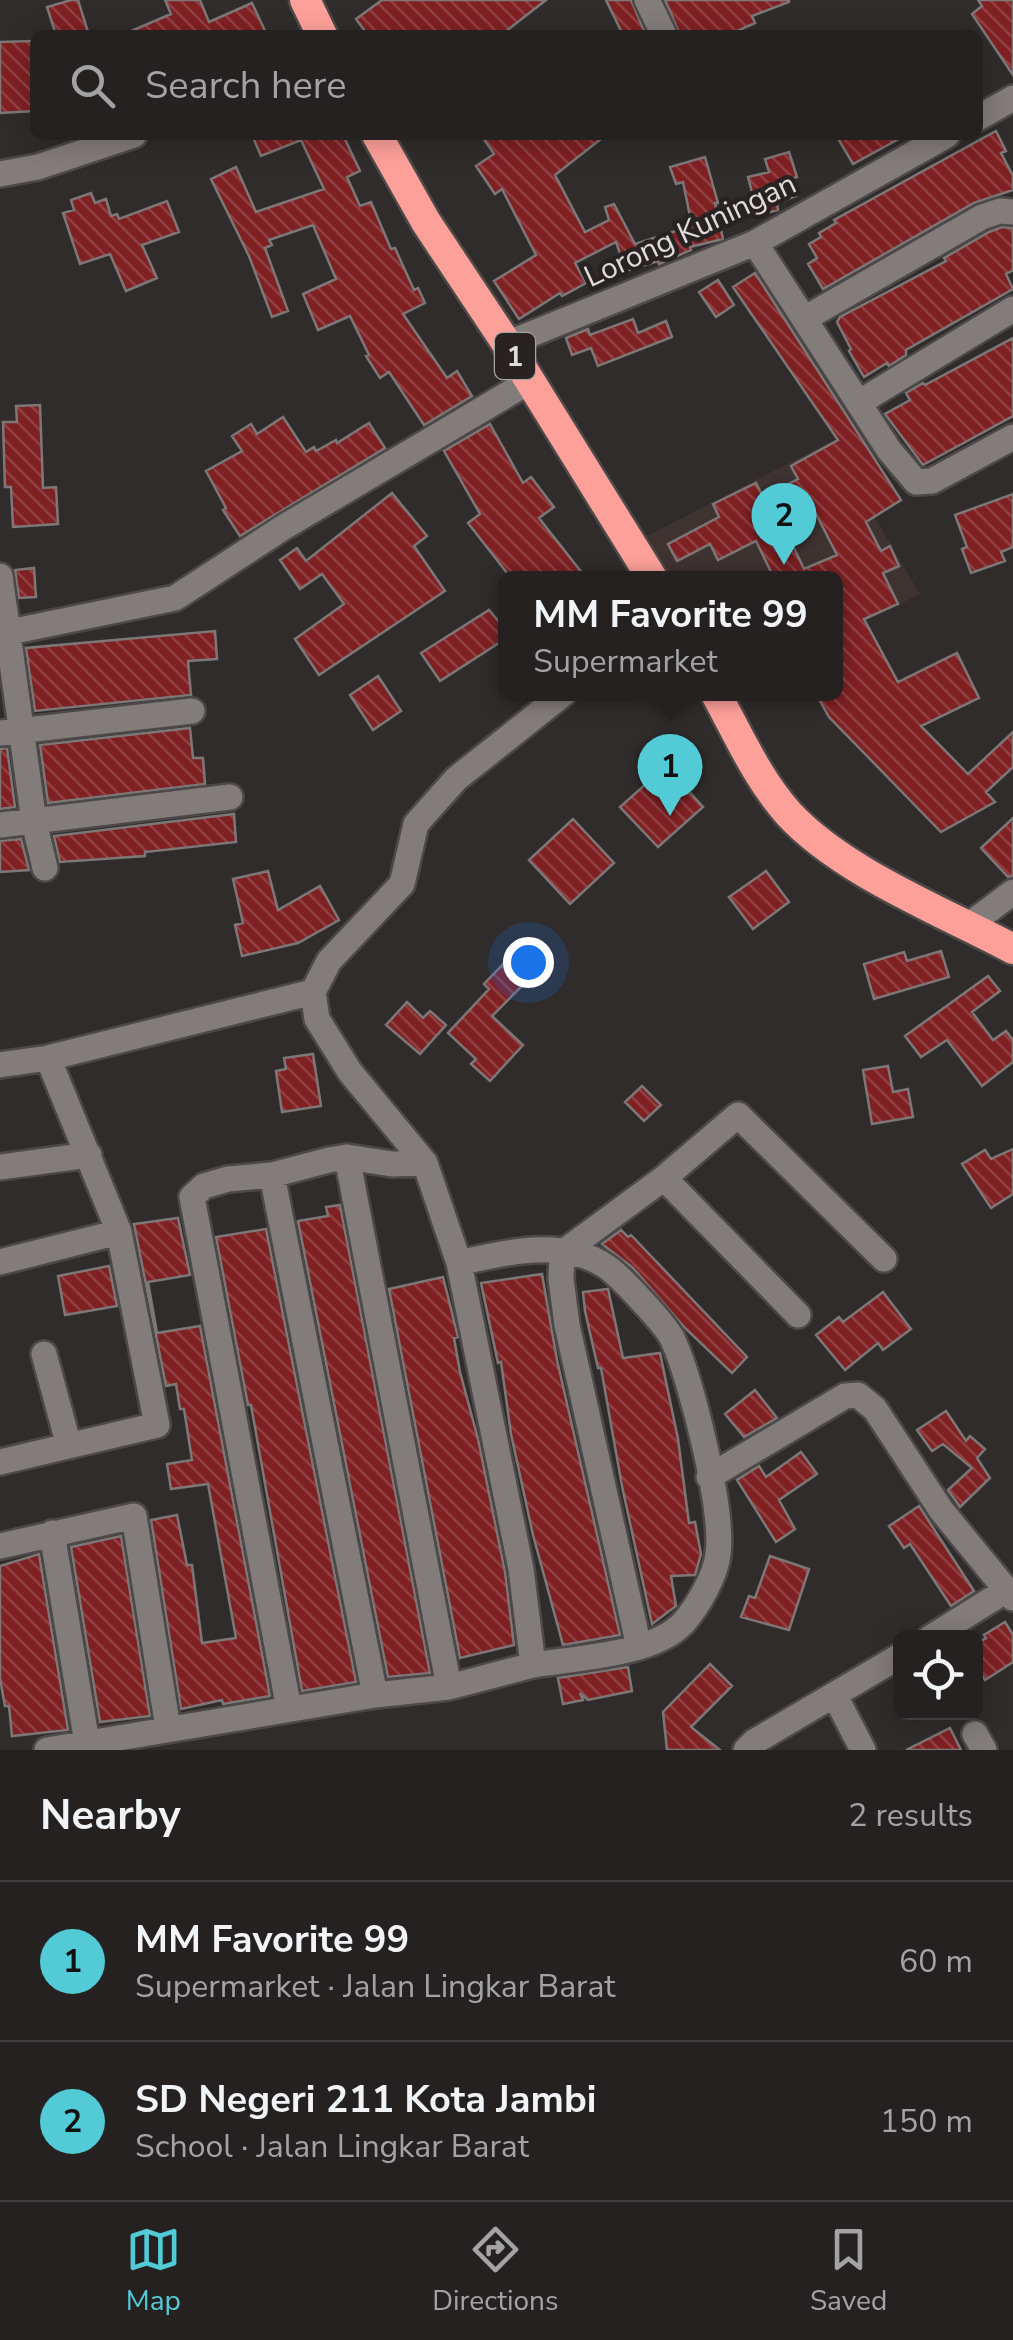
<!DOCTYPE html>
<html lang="en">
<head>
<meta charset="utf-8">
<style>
  body { margin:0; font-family:"Nunito Sans",sans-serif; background:#2d292a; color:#f1f3f6 }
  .controls { position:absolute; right:30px; bottom:30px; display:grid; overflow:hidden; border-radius:15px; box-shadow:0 5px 25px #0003 }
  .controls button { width:90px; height:90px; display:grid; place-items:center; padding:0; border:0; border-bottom:2px solid #423e3f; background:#252121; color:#f1f3f6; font:50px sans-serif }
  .you { position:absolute; left:528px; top:962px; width:35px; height:35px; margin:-25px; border:8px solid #fff; border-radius:50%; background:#1a73e8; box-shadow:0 0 0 15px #1a73e833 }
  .badge { display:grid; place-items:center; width:65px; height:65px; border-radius:50%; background:#52cbd7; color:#111; font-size:32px; font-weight:700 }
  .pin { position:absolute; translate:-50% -82px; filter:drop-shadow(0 2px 5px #0008) }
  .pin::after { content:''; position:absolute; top:52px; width:35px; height:30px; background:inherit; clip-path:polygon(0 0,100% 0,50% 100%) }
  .popup { position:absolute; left:498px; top:571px; width:345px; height:130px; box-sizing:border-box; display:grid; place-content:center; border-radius:15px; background:#252121; filter:drop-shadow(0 2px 8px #0005); font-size:32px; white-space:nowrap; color:#a3a3a5 }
  .popup b { font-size:38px; color:#f1f3f6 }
  .popup::after { content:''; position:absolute; left:50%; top:100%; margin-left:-20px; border:20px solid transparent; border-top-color:#252121 }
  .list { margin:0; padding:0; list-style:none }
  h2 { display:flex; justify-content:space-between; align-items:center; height:130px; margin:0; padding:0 40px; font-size:42px }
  h2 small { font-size:32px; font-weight:400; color:#a3a3a5 }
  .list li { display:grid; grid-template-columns:65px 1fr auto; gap:30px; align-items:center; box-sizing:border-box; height:160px; padding:0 40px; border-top:2px solid #423e3f }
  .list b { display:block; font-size:38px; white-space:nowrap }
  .list p { margin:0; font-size:32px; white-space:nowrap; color:#a3a3a5 }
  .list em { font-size:32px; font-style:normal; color:#a3a3a5 }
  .icon { flex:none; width:55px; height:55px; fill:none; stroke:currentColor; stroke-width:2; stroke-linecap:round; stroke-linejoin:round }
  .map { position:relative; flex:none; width:1013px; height:1750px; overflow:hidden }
  .search { position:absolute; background:#252121; box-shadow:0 5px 25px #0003; left:30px; right:30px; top:30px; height:110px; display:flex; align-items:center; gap:25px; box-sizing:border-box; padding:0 35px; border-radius:15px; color:#a3a3a5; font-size:38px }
  .sheet { height:450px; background:#252121 }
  nav { display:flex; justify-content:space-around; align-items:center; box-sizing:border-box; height:140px; border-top:2px solid #423e3f; background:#252121; font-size:28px; color:#a3a3a5 }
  nav a { display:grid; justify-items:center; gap:5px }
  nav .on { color:#52cbd7 }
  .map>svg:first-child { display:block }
</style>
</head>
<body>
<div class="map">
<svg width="1013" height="1750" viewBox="0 0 1013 1750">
  <defs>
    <pattern id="building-back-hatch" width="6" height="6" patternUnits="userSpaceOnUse" patternTransform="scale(2.5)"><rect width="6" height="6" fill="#7f2023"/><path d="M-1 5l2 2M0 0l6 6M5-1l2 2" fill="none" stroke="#914042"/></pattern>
  </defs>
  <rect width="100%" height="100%" fill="#312c2c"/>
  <path fill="#3f3332" d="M830,442l90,152 -85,42v-58h-162l-26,-42z"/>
  <path fill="url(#building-back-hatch)" stroke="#7d7777" stroke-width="2.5" fill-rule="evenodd" d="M71,0h7l10,32 -32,3 -9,-28z
    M165,0h35l9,22 43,-19 15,32h-145l49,-21z
    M382,0h164l-45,35h-133l-12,-16z
    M606,0h25l15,35h-23z
    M665,0h124v2l-37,14 3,7 -27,12h-48z
    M978,0h35v75l-41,-61 10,-8z
    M32,41l3,70 -35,2v-71z
    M996,131l10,20 -5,2 12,23v14l-39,13 -151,86 -15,-25 9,-6 -8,-14 12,-7 -2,-4 17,-10 -2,-3z
    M252,135h91l17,36 -13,6 13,29 11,-4 20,47 4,-1 19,42 4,-2 7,15 -22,11 44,64 10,-7 15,25 -48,29 -35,-53 -9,6 -14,-22 3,-1 -19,-39 -32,14 -15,-36 33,-15 -23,-54 -44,15 3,5 -7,3 23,63 -16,6 -23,-61 -38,-77 25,-12 20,45 68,-23 -23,-49 -40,16z
    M481,135h125l-51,40 30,57 24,-12 -4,-13 9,-3 21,40 57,-18 -9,-44 -7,2 -6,-17 35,-10 13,46h-3l8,36 -33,8 1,3 -32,14 -1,-3 -32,10 -10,-29 -41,21 11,20 -24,13 -2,-3 -41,26 -25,-38 42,-26 -34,-66 -7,5 -19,-28 18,-12z
    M836,135h70l-53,29z
    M789,152l8,25 -6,2 5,17 -19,7 1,7 -20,5 -10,-38 21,-5 -4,-13z
    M91,193l4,10 11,-4 5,17 6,-2 2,5 48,-18 12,31 -37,13 15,33 -31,13 -16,-37 -30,10 -17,-51 11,-3 -3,-10z
    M1002,227l11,1v42l-7,4 7,15 -107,61v5l-17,11 -2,-3 -23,14 -15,-26 2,-2 -14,-27 3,-5 106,-56 -2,-3 45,-26z
    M755,273l146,227 -35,22 15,29 9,-5 9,20 -16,7 15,31 -34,15 34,63 59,-29 22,45 -58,28 47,48 45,-42v35l-27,25 9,10 -54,30 -112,-115 -13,-23h19v-116h-61l-18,-37 -38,19 -8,-16 -33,17 -9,-17 51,-27 -6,-13 43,-21 7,14 35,-18 -7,-13 47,-26 -105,-153zM814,510l23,45 -33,14 -20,-42z
    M718,280l16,25 -18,12 -17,-25z
    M633,319l5,14 28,-12 6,16 -74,29 -7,-18 -19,7 -6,-17 22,-9 2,6z
    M1013,338v78l-90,49 -38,-51 25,-14 -4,-7 17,-10 2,2z
    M40,405l3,83 13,-1 2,37 -45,3 -2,-40h-6l-2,-65h14l-1,-16z
    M283,417l23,35 8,-5 2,4 20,-11 1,3 32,-20 16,25 -145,88 -17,-26 3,-2 -20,-37 36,-20 -10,-15 19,-12 6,10z
    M490,424l33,59 8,-6 23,30 -15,11 47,60h-75l-43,-55 12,-9 -36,-63z
    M392,493l35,43 -13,10 31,45 -126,84 -24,-36 49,-35 -22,-30 -22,15 -20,-29 17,-12 9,13z
    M1013,494v53l-12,5 4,9 -34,12 -9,-24 5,-2 -12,-32z
    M34,568l2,29 -17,1 -4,-28z
    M489,610l16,19v10l-65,42 -19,-28z
    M215,631l2,28 -29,2 3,34 -156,16 -9,-63z
    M378,676l23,35 -28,19 -23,-35z
    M190,728l3,30h10l2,26 -157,19 -8,-58z
    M7,748l8,59 -15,2v-60z
    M666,766l37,41 -45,40 -38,-40z
    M234,814l2,28 -91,10v4l-85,6 -6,-26z
    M1013,818v58l-5,1 -27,-29z
    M573,819l41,44 -44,41 -41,-44z
    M21,839l8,31 -29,2v-31z
    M268,871l10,39 42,-24 19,34 -41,23 -56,13 -7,-31 8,-2 -10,-44z
    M766,871l23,31 -36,27 -24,-32z
    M941,951l8,26 -75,22 -10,-35 40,-12 3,9z
    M510,957l21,20 -39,39 31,29 -33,36 -19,-17 5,-5 -28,-26 41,-44 -5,-5z
    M988,976l12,15 -28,21 21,28 13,-9 7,9v22l-31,24 -35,-46 -26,17 -16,-21z
    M407,1002l16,16 7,-7 16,14 -26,29 -34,-29z
    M313,1054l8,52 -39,6 -6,-41 10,-2 -2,-11z
    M888,1066l5,26 15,-3 5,28 -41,7 -9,-54z
    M642,1086l19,19 -17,16 -19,-19z
    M1013,1149v45l-22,14 -29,-44 23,-14 6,9z
    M340,1205l90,468 -42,4 -90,-456 30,-5 -2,-9z
    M178,1218l12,57 -42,7 9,51 43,-7 70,370 -47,8 -1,-4 -41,9 -30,-189 26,-5 10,50h5l10,78 34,-5 -28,-154 -37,5 -4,-25 25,-4 -8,-51h-4l-4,-25 -10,2 -32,-162z
    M266,1229l90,453 -54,9 -51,-286h-3l-32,-168z
    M621,1230l7,7 3,-2 116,122 -15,16 -47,-45 -52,-60 -31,-24z
    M109,1266l8,40 -52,9 -7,-39z
    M542,1274l15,86 63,275 -57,10 -30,-110 -22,-101 -10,-72 -3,1 -17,-80z
    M443,1277l15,60 -4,1 6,34 18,67 27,133 9,73 -54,13 -71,-369z
    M608,1289l15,69 37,-5 18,86 11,84 6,-1 6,32 -6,21 -24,1 5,30 -24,18 -30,-138 -21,-118h-3l-13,-57 -2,-19z
    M883,1292l28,37 -28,21 -5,-7 -33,27 -29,-35 23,-18 4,5z
    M755,1390l22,28 -33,19 -19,-23z
    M946,1411l20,30 4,-5 15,13 -8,9 13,20 -30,29 -12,-17 24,-22 -29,-24 -11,7 -15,-21z
    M801,1452l16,22 -38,26 16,29 -19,13 -39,-62 22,-14 7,11z
    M919,1506l55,85 -23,15 -41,-62 -6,4 -15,-22z
    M121,1536l29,180 -50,6 -29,-175z
    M39,1554l29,176 -56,6 -3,-30h-4l-5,-27v-113z
    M770,1556l39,13 -20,61 -48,-13 8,-21 6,2z
    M1005,1622l8,13v27l-28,18 -9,-14v-22l10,-6 -2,-3z
    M710,1664l22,22 -41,41 29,23h-53l-4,-38z
    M628,1667l4,24 -44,9 -8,-7 3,7 -20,4 -5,-26z
    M950,1728l11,22h-55z"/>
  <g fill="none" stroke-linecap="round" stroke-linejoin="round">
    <g stroke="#4d4948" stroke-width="30">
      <path id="minor" d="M647,0l17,35
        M978,118l35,-20
        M0,174l38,-7 96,-32
        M755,243l134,207 27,32 16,-1 81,-44
        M804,319l178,-102 18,-6 13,1
        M507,344l248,-101 192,-108
        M860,402l153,-93
        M0,576l34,246 11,46
        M0,634l175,-36 109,-71 246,-146
        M0,733l192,-22
        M0,825l230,-28
        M969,925l44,-33
        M0,1065l48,-7
        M347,1157l102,530
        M0,1167l89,-12
        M272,1175l103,520
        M664,1178l134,137
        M0,1262l119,-30 -71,-174 265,-66
        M459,1263c45,-11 106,-25 148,4 12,8 61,60 66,73 19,43 51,170 45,214 -2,21 -20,52 -34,68 -29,33 -109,36 -151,43
        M44,1354l25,92
        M0,1462l157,-37 -38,-193
        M709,1477l136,-81 13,-1 17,14 66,101 72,88
        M52,1533l35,210
        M0,1546l134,-30 34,212
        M930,1638l75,-47
        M639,1647l-72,-322 -6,-46 1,-26 102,-75 74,-63 146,144
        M835,1696l28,54
        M289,1709l-97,-512 12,-11 24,-7 44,-4 57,-15 18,-3 45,7 33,-1
        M975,1734l9,16
        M47,1750l328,-55 74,-8 84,-22 -12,-96 -62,-306 -34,-100 -75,-91 -33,-53 -4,-27 16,-31 73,-77 14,-60 40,-45 107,-85
        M746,1750l8,-8 146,-86"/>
    </g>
    <g stroke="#4d4948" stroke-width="35">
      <path id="highway" d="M305,0l17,35
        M377,135l49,87 81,122 145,234
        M716,694c22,40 41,84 72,119 54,59 154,98 225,136"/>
    </g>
    <use href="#minor" stroke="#827c7b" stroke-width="25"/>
    <use href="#highway" stroke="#fea09a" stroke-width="30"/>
  </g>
  <g text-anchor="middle" stroke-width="9" stroke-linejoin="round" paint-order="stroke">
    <rect fill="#282322" stroke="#a9a4a4" stroke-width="2.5" x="495" y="333" width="40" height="46" rx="8"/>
    <g font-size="28" font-weight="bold" fill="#e0dcdc">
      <text x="515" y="366">1</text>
    </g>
    <g font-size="30" fill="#e0dcdc" stroke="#282322">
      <text transform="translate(690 230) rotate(-25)" y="10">Lorong Kuningan</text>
    </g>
  </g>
</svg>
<div class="controls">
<button><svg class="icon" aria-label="locate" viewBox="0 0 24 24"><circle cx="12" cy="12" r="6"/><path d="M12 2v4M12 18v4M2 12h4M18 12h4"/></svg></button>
</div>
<div class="you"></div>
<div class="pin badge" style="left:670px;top:816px">1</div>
<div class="popup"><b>MM Favorite 99</b>Supermarket</div>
<div class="pin badge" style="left:784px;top:565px">2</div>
<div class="search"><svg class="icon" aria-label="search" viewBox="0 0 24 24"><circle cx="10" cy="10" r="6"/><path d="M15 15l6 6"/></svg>Search here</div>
</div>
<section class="sheet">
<h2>Nearby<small>2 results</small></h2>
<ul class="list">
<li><span class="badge">1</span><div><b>MM Favorite 99</b><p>Supermarket · Jalan Lingkar Barat</p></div><em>60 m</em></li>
<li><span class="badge">2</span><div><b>SD Negeri 211 Kota Jambi</b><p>School · Jalan Lingkar Barat</p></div><em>150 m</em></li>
</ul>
</section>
<nav>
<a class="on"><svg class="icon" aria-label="map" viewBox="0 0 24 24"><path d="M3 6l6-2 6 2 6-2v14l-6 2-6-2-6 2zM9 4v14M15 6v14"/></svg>Map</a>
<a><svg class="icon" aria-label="directions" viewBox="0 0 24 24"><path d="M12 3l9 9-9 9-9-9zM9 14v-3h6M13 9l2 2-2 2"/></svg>Directions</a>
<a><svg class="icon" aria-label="saved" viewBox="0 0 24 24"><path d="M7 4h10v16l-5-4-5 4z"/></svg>Saved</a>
</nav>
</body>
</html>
